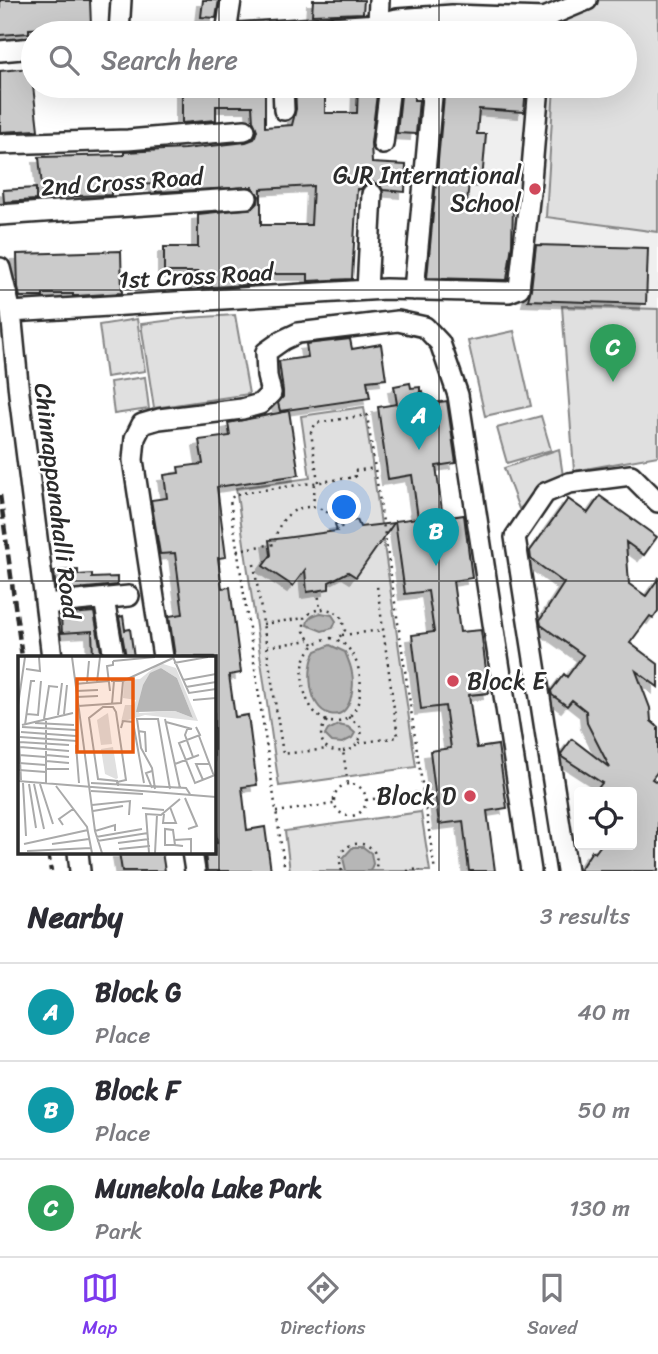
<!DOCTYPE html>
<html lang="en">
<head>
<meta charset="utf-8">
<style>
  body { margin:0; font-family:Sriracha,sans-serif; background:#f2f2f3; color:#2b2b33 }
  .controls { position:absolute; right:21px; bottom:21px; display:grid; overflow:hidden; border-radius:7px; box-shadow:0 7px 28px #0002 }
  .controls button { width:63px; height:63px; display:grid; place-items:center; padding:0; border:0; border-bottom:2px solid #e1e1e2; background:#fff; color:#2b2b33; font:35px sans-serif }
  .you { position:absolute; left:345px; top:508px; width:24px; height:24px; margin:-18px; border:5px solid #fff; border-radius:50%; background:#1a73e8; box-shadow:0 0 0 10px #1a73e833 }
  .badge { display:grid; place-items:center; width:46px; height:46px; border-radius:50%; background:#7c3aed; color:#fff; font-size:23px; font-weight:700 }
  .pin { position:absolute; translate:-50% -58px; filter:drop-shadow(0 2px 4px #0008) }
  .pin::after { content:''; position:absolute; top:37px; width:24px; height:21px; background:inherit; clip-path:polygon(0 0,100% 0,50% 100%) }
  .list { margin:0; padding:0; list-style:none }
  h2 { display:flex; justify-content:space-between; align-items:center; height:91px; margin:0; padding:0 28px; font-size:30px }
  h2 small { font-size:23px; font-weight:400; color:#7c7c81 }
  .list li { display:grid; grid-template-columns:46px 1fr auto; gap:21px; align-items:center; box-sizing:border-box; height:98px; padding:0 28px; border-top:2px solid #e1e1e2 }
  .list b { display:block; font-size:26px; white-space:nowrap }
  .list p { margin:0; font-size:23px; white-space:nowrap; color:#7c7c81 }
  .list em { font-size:23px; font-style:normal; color:#7c7c81 }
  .icon { flex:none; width:38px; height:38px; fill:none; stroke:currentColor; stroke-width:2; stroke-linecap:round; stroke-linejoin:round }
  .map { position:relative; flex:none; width:658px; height:871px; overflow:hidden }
  .search { position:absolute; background:#fff; box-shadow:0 7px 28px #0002; left:21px; right:21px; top:21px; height:77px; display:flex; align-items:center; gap:18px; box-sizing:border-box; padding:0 24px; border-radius:38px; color:#7c7c81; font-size:26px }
  .sheet { height:385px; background:#fff }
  nav { display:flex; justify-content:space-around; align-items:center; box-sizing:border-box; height:98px; border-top:2px solid #e1e1e2; background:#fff; font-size:19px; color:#7c7c81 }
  nav a { display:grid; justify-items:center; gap:4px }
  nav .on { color:#7c3aed }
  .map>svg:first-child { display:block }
</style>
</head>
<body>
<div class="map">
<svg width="658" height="871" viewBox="0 0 658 871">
  <defs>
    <filter id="shadow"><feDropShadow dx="-6" dy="6" stdDeviation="0" flood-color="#0004"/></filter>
  </defs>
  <rect width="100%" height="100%" fill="#fff"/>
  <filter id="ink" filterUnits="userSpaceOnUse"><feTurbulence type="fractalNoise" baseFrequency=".0143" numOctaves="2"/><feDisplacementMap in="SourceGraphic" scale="14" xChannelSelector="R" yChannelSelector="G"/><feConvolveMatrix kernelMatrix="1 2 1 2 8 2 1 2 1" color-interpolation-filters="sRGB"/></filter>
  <g filter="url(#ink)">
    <path fill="#efefef" d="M446,0l83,7 25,-7h104v309l-96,-3 -155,-15 11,-205h207v-53h-204l1,-21z"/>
    <path fill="#e0e0e0" stroke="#868686" stroke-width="2" d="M600,0h58v232l-112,-15 8,-131h71v-53h-67l1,-22z
      M562,306l96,3v147l-84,15z
      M235,315l14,79 -95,14 -13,-84 46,-6z
      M137,319l8,52 -39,6 -7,-52z
      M514,331l17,75 -46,10 -17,-75z
      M145,377l4,32 -35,5 -4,-32z
      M364,407l52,360 -137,19 -43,-298 74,-10 -9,-62z
      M541,416l10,34 -44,13 -10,-35z
      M559,449l4,27 -44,33 -15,-41z
      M421,812l9,59h-140l-5,-40z"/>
    <path fill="#b6b6b6" stroke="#7e7e7e" stroke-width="2" d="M321,613l11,2 4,6 -3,7 -11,3 -15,-6c1,-8 6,-10 14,-12z
      M330,645l15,7c3,7 6,14 7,21 3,14 -1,46 -22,41 -22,-5 -24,-47 -14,-63z
      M338,725l10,2 7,6 -3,5 -10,5 -10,-1 -7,-7 3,-5z
      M353,847h10l8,6 2,11 -3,7h-24l-3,-13z"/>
    <path fill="#cbcbcb" stroke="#2b2b2b" stroke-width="2" fill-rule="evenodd" filter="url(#shadow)" d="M0,0h90l1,26 -62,3v4l-29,2z
      M203,0h16l-3,18 -15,-1z
      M313,0h51l-1,13 -51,2z
      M31,68l7,62 -38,2v-61z
      M229,86h36v41l27,-2 4,-16 -1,-23h30v27h32l1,-27h20l-7,57 1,20 34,2 -1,27 -22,-2 -4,-6 -7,-2 -6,1 -5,6h-4l-5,90 -44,2v-7h-47v10l-63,4v-16h-34v-25h34v-33l55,-6 5,-5 1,-7 -7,-9 -96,5v-8l-45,2v9l-68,2 -4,-40 85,-2v-3l60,-3 62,-7 8,-3 3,-9 -4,-9 -1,-15h-36v14l-34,3v-35h47zM313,186l-2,39h-50v-36z
      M402,86h12v14h5l-3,34 -19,-1z
      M445,86h81l-2,26 -45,-3 -2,25h9l-4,47 -13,-1 -2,24 46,3 -1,37 -5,36 -80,-2z
      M36,188v12l-32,2 -1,-12z
      M536,245l112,3 -2,56 -118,-4 3,-11z
      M121,251l1,42 -45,3h-4v-2h-30v3h-23l-2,-9 -1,-34z
      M350,339l2,10 29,-5 5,35 -19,2 3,17 -90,13 -2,-8 5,-6v-6l-4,-30 29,-4 -2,-13z
      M410,383l1,5 9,-1v5l3,-1 2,13 22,-3 9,62 -20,3 7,52 21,-3 8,63 -19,3 7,51 21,-2 8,63 -20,2 5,37 3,16 21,-3 9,63 -20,3 8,60h-26l-6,-50 -24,3 -9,-73 21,-3 -6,-42 -24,3 -9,-74 22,-3 -6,-41 -23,3 -10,-73 23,-3 -6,-43 -24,4 -10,-72 19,-3 -3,-18z
      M289,411l10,64 -82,12 9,70 -8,1 4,30 8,-1 11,86 -12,2 6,42 13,-2 9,70 -15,2 5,43 18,-3 6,44h-64l-2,-19h9v-9h3l-3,-26v-160h-39l-6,-41 14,-2 -8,-61 -15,1 -9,-54 16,-2 -3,-23 15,-2 -1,-6 25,-3 -4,-24 31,-4 -2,-13z
      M600,496l57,41 -13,18 -18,-13 3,42 17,12 12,-17v32l-5,7 -3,-2 -20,27 28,21v23l-22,-16 14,37 1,13 7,6v44l-6,8 6,4v88h-79l13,-20 3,2 6,-8h31v-53h-37l7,-9 -40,-26 -1,-3 11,-15 38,29 -23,-45 -1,-12 -14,-11 -5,6 -15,-11 -1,-4 13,-17 3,3 16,-22 -42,-30 -1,-5 24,-37 -33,-24 -1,-8 38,-52 20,14z
      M357,520l3,7 34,-4 -38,54 -8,-5 -19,10v7l-22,3 -2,-22 -12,16 -30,-20 8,-11 -2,-15 68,-9 -2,-7z
      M78,570v5l14,-1v4l25,-1v8l-61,6 -2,-20z
      M94,612l8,45h-9l-1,-26 -30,2 -1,-18h-2z
      M123,616l2,14 5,-1 4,28h-8l-7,-40z
      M119,852h43l3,19h-43z"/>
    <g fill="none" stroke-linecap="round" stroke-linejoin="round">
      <g stroke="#2b2b2b" stroke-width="24">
        <path id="minor" d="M544,18l43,-18
          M397,19l55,-4 92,3 -1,15
          M378,24l1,-24
          M119,33l2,-33
          M226,33l5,-33
          M238,33l140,-9 19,-5 -1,14
          M438,33l1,-17
          M0,51l33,-3
          M283,86l1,24
          M0,144l128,-4 117,-10
          M383,144l7,-58
          M0,215l247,-17
          M0,268l11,44 8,82 33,263
          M367,290l5,-96
          M414,290l19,-204
          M11,312l374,-23 124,3 10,-4 11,-96 9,-106
          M104,599l10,58
          M46,604l83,-8
          M163,657l-30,-197 2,-22 7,-14 17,-5 83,-10 18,-5 11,-11 -4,-17 -1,-24 17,-12 15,-7 100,-12 27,6 15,16 18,52 73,476
          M78,852l2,19
          M192,852l3,19
          M567,871l-52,-334 30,-44 24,-10 62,-8 27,27"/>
      </g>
      <path stroke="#2b2b2b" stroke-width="2.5" stroke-dasharray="2 5" stroke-linecap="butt" d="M318,482l-7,-50 5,-9 51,-8 68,456
        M313,507l2,-24
        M237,550l38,-6c2,-40 47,-51 67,-16
        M254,564l29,190 44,-5
        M318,590l2,19
        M263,624l41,-6
        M342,635l41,-5
        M331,638c35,6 41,78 7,84 -37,6 -54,-79 -7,-84z
        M313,644l-9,-13v-13c11,-11 25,-12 37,-2l4,14 -7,9
        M267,647l42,-7
        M327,721c-13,15 -3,33 16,30l5,33
        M359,743l39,-6 -21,-151
        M343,751l10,-2 9,-13 -2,-10 -12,-9
        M334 800a16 16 0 1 1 32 0a16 16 0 1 1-32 0Z
        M366,800l56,-8
        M276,812l58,-8
        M285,871l-55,-371 5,-6 120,-17 -1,-6 21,-3
        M342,871c-13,-36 45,-37 33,0
        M407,871l12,-2 1,2"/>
      <use href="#minor" stroke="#fff" stroke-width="19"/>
      <path stroke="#2b2b2b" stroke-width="4.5" stroke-dasharray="10 5" stroke-linecap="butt" d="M0,495l22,162
        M48,852l3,19"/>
    </g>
  </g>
  <path fill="none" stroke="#2b2b2b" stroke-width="2" stroke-opacity="0.55" d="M219,0v33M439,0v33M219,86v785M439,86v785M0,290h658M0,581h658"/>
  <g fill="#d1495b" stroke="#fff" stroke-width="2.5">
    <circle cx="535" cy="189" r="7"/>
    <circle cx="453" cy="681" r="7"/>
    <circle cx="470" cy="796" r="7"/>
  </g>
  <g text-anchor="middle" stroke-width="5" stroke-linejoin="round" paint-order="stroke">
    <g font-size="24" fill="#2b2b2b" stroke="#fff" text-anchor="end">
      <text x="521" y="183">GJR International<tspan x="521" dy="28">School</tspan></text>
      <text x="467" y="689" text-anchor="start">Block E</text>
      <text x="456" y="804">Block D</text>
    </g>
    <g font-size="24" fill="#2b2b2b" stroke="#fff">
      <text transform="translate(122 182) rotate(-4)" y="8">2nd Cross Road</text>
      <text transform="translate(196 276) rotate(-3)" y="8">1st Cross Road</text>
      <text transform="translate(57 501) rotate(83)" y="8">Chinnappanahalli Road</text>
    </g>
  </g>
  <g transform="translate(18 656)">
    <rect width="198" height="198" fill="#fff"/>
    <path d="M142,7l16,5 22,53 -53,-6 -24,7 4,-17h9l2,-5 -13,-2 1,-18 16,-1zM143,12l16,10 16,40 -18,-7 -36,2 10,-37zM90,57l4,31 -11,1 -4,-25zM95,91l5,31 -2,1 -11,-5 -4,-25z" fill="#e0e0e0" fill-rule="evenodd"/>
    <path d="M143,12l16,10 16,40 -18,-7 -39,1 7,-27 7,-12z" fill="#b6b6b6"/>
    <path fill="none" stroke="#aaa" stroke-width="2" d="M54,1l23,174 7,22M155,1l16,36 27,-4M95,5l42,-4M156,7l34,-6M8,13l14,2 -1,-14M165,24l33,-6M105,25l50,-23M79,26l3,-25M69,27l2,-22M57,28l34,-3M168,31l30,-5M58,35l22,-1M92,35l-3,-25 6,-1v-4M58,41l22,-1M175,44l23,-2M94,48l2,-23M0,49l7,-48M60,50l43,-3 2,-22h-12M9,58l11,1 3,-34M46,58l3,-29M40,59l4,-32M28,62v65M26,63l5,-33 9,1M147,63l15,69M0,64l3,60M148,66l26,7M17,67l39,2M4,69l51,-12M7,69l6,-44h4M4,71l54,3M170,71l-3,8 8,22M178,71l4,8 -21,8 16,40 20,-8M103,72l2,-7 10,1 11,61M120,75l7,1 1,20M3,76l55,4M181,80l15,40M2,81l57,4M1,86l50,3M58,89l3,38M2,91l49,4M1,99l27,2M28,99l23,2M28,105l23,2M1,107l27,2M157,108l24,-9M28,113h23M1,114l27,2M134,115l-6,2 6,15M185,124l-7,-16h13M0,125l198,16M99,126l9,-2 -10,-68 -3,-5h-10l-14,11 9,61 19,2v1l1,2v2M5,127l3,53M73,127l95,5 4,6M11,128l7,44M16,128l10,45M22,128l13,40M38,130l31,41 5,26M137,133l-3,-21 -11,-20 -4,-29h21l12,70M73,135l52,3M167,142l12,28 -9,3M74,149l38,-4 -1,14M124,152l22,2M75,155l30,-5M146,158l-1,9h13l-6,-16M45,169l-4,-6 14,-10M77,175l20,-6v6M78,181l46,-8M156,184l17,-1v14M79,185l51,-8M100,187l31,-4M6,188l64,-14M34,188l37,-5M157,189h-10v-16l8,1 2,15 8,1M101,193l31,-3M9,195l64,-3M131,197l-3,-39 15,1 19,-16M137,197l2,-38"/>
    <path fill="#e8590c" fill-opacity="0.15" stroke="#e8590c" stroke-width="3.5" d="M59,23h56v73h-56z"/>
    <rect width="198" height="198" fill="none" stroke="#2b2b2b" stroke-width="3.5"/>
  </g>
</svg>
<div class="controls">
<button><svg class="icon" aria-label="locate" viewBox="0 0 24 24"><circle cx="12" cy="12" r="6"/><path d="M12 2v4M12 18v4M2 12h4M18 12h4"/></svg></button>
</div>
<div class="you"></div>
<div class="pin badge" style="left:419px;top:450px;background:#0f9aa8">A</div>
<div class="pin badge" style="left:436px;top:566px;background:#0f9aa8">B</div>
<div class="pin badge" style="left:613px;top:382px;background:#2e9e5b">C</div>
<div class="search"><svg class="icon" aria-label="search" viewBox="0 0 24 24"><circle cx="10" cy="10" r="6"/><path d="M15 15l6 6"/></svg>Search here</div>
</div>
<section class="sheet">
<h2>Nearby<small>3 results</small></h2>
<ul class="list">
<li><span class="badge" style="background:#0f9aa8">A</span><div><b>Block G</b><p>Place</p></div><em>40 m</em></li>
<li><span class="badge" style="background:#0f9aa8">B</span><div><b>Block F</b><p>Place</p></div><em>50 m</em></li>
<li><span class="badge" style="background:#2e9e5b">C</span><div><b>Munekola Lake Park</b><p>Park</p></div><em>130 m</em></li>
</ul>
</section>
<nav>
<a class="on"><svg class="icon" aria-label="map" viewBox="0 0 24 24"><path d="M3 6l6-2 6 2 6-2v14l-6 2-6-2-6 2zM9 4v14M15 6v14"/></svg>Map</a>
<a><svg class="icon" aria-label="directions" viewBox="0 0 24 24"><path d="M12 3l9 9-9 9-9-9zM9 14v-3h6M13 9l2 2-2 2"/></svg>Directions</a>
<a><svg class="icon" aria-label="saved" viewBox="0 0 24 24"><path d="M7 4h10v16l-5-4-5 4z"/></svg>Saved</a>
</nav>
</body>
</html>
